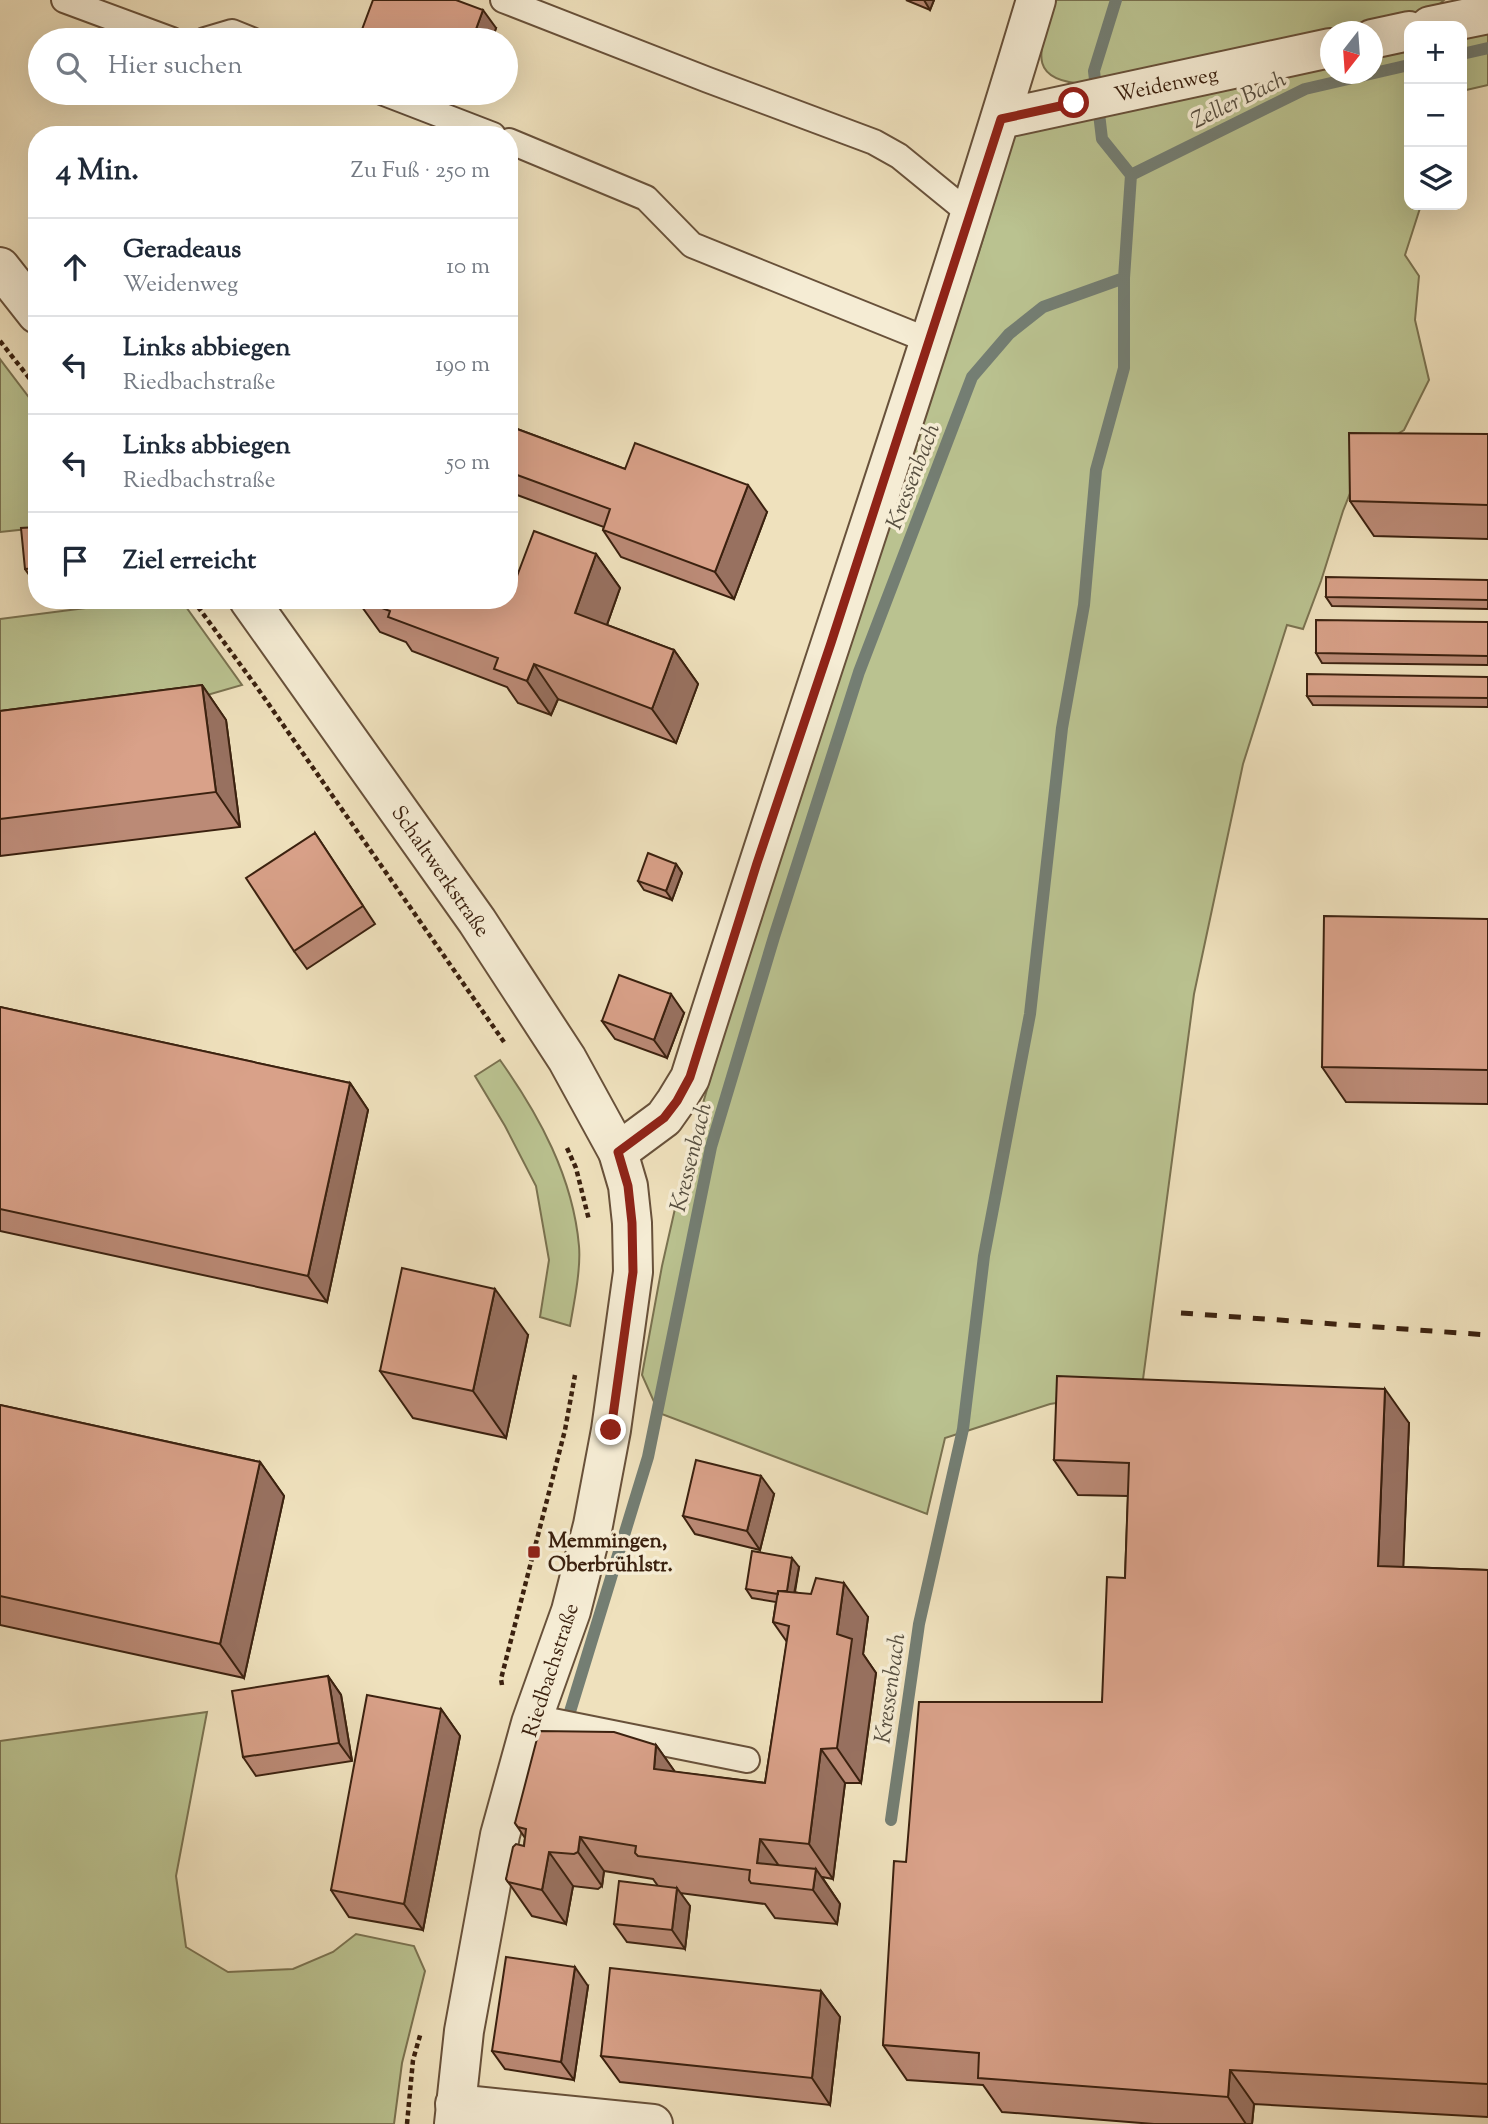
<!DOCTYPE html>
<html lang="de">
<head>
<meta charset="utf-8">
<style>
  body { margin:0; font-family:"Sorts Mill Goudy",serif; background:#f2f2f3; color:#1f2937 }
  .controls { position:absolute; right:21px; top:21px; display:grid; overflow:hidden; border-radius:14px; box-shadow:0 7px 28px #0002 }
  .controls button { width:63px; height:63px; display:grid; place-items:center; padding:0; border:0; border-bottom:2px solid #e0e1e3; background:#fff; color:#1f2937; font:35px sans-serif }
  .compass { position:absolute; left:1320px; top:21px; width:63px; height:63px; border-radius:50%; background:#fff; box-shadow:0 7px 28px #0002; rotate:197deg }
  .stop { position:absolute; width:21px; height:21px; margin:-16px; border:5px solid #8f2418; border-radius:50%; background:#fff }
  .stop.end { background:#8f2418; border-color:#fff; box-shadow:0 2px 7px #0008 }
  .list { margin:0; padding:0; list-style:none }
  h2 { display:flex; justify-content:space-between; align-items:center; height:91px; margin:0; padding:0 28px; font-size:30px }
  h2 small { font-size:23px; font-weight:400; color:#747a83 }
  .list li { display:grid; grid-template-columns:46px 1fr auto; gap:21px; align-items:center; box-sizing:border-box; height:98px; padding:0 28px; border-top:2px solid #e0e1e3 }
  .list b { display:block; font-size:26px; white-space:nowrap }
  .list p { margin:0; font-size:23px; white-space:nowrap; color:#747a83 }
  .list em { font-size:23px; font-style:normal; color:#747a83 }
  .icon { flex:none; width:38px; height:38px; fill:none; stroke:currentColor; stroke-width:2; stroke-linecap:round; stroke-linejoin:round }
  .map { position:relative; flex:none; width:1488px; height:2124px; overflow:hidden }
  .search { position:absolute; background:#fff; box-shadow:0 7px 28px #0002; left:28px; top:28px; width:490px; height:77px; display:flex; align-items:center; gap:18px; box-sizing:border-box; padding:0 24px; border-radius:38px; color:#747a83; font-size:26px }
  .panel { position:absolute; background:#fff; box-shadow:0 7px 28px #0002; left:28px; top:126px; width:490px; height:483px; border-radius:28px }
  .map>svg:first-child { display:block }
</style>
</head>
<body>
<div class="map">
<svg width="1488" height="2124" viewBox="0 0 1488 2124">
  <rect width="100%" height="100%" fill="#efe1bd"/>
  <filter id="stains"><feTurbulence type="fractalNoise" baseFrequency=".00286" numOctaves="4"/><feColorMatrix values="0 0 0 0 .2 0 0 0 0 .09 0 0 0 0 .02 0 0 0 .5 -.17"/></filter>
  <radialGradient id="worn" r=".72"><stop offset=".6" stop-color="#630" stop-opacity="0"/><stop offset="1" stop-color="#630" stop-opacity=".3"/></radialGradient>
  <path fill="#bac290" stroke="#7a7250" stroke-width="2" d="M1056,0h388l-15,14 -73,17 -26,1 -244,52c-66,-3 -43,-40 -30,-84z
    M1488,25v60l-26,6v-60z
    M1409,42v163h12l-16,50 14,21 -4,44 14,60 -25,50 -38,23 -23,58 -22,70 -18,48 -16,-4 -44,139 -49,230 -54,408 -65,-2 -25,4 -105,34 -18,76 -268,-101 -17,-38 20,-109 22,-97 37,-128 261,-799 31,-104 14,-12 303,-67v15h42l1,-24z
    M0,359l37,49v120l-37,4z
    M148,600h33l61,85 -52,15 -190,26v-107z
    M500,1060c39,55 73,117 79,186 2,23 -5,57 -9,80l-30,-9 9,-57 -13,-74 -31,-60 -30,-50z
    M207,1712l-31,164 10,71 42,25 65,-3 40,-17 23,-18 58,12 11,25 -23,92 -8,61h-394v-383z"/>
  <g fill="none" stroke-linecap="round" stroke-linejoin="round">
    <path stroke="#747e73" stroke-width="12" d="M1462,54l26,-6
      M1131,175l174,-86 104,-24
      M565,1728l83,-271 63,-310 63,-210 85,-265 113,-295 37,-43 34,-27 81,-29
      M891,1820l28,-196 44,-195 21,-173 46,-242 32,-286 22,-123 12,-135 28,-102v-90l7,-103 -29,-36 -8,-68 22,-71"/>
    <g stroke="#68513a" stroke-width="28">
      <path id="service" d="M64,0l108,40
        M503,0l205,80 166,62 25,14 71,58
        M205,40l27,-8 20,8
        M384,93l109,42
        M509,141l137,57 46,47 238,96
        M533,1717l214,43"/>
    </g>
    <g stroke="#68513a" stroke-width="42">
      <path id="minor" d="M1430,26l58,-12
        M1372,39l37,-8
        M1001,119l329,-71
        M618,1152l46,-34 12,-17 14,-23c113,-360 238,-717 346,-1078
        M455,2104l198,20"/>
    </g>
    <g stroke="#68513a" stroke-width="42">
      <path id="tertiary" d="M0,267l37,47
        M249,600l228,321 90,138 51,93 10,34 4,37 1,49 -22,158 -18,95 -22,86 -40,112 -31,112 -36,196 -10,93"/>
    </g>
    <path stroke="#3b210f" stroke-width="4.5" stroke-dasharray="5 3.5" stroke-linecap="butt" d="M0,341l37,47
      M193,600l63,86 248,356
      M567,1148l9,20 13,52
      M502,1685l-1,-6 64,-249 10,-55
      M407,2124l6,-64 8,-28"/>
    <use href="#service" stroke="#f5ecd4" stroke-width="24"/>
    <use href="#minor" stroke="#f5ecd4" stroke-width="38"/>
    <use href="#tertiary" stroke="#f5ecd4" stroke-width="38"/>
    <path stroke="#3b210f" stroke-width="5" stroke-dasharray="12 12" stroke-linecap="butt" d="M1181,1313l307,22"/>
  </g>
  <path fill="#bb8a76" stroke="#3b210f" stroke-width="2" d="M906,0h28l-4,10z
    M496,28l-4,12h-128l-4,-5z
    M509,426l116,43 142,43 -33,87 -113,-42 -18,-27 1,-3 -95,-35z
    M1488,434v105l-114,-3 -24,-35z
    M37,527v59l-12,-17z
    M596,554l24,34 -13,37 67,25 24,34 -22,59 -118,-44 -7,16 -33,-12 -11,-16 -95,-36 -6,-9 -26,-10 -23,-32h152l5,-16z
    M1488,580v29l-156,-3 -6,-9z
    M1488,622v43l-166,-2 -6,-10z
    M1488,677v30l-175,-2 -6,-9z
    M202,685l24,35 14,107 -240,29v-145z
    M315,833l60,91 -68,45 -13,-18z
    M676,864l6,9 -10,27 -28,-10 -6,-9z
    M1488,919v185l-142,-2 -24,-35z
    M0,1007l350,76 18,27 -41,192 -327,-71z
    M684,1013l-17,45 -52,-19 -13,-18z
    M528,1335l-22,103 -93,-20 -33,-47z
    M0,1405l260,57 24,34 -40,182 -244,-53z
    M1409,1423l-6,144 85,3v547l-234,-13 -2,20h-98l-152,-12 -19,-27 -76,-5 -24,-35 23,-183 196,-160 23,-124 3,-82 -50,-1 -24,-35z
    M774,1494l-14,56 -65,-16 -12,-18z
    M799,1567l-4,25 73,25 -5,37 13,19 -15,110h-16l-12,96 -11,-2 18,27 -3,20 -62,-6 -10,-14 -85,-11 10,13 -5,43 -58,-7 -13,-18 44,-38 -5,-7 -49,-8 -2,15 -4,3 -25,-3 -7,38 -34,-8 -26,-37 18,-33 1,-8 -10,-15 141,-78 19,27 90,11 22,-141 -14,-20 3,-20 -24,-4 -6,-9z
    M328,1676l13,19 11,66 -96,15 -13,-19z
    M441,1709l19,27 -37,194 -74,-13 -18,-27z
    M588,1986l-14,94 -69,-11 -13,-18z
    M821,1991l19,26 -10,88 -210,-23 -19,-26z"/>
  <path fill="#987160" stroke="#3b210f" stroke-width="2" d="M924,0h10l-4,10z
    M483,10l13,18 -4,12h-20z
    M748,485l19,27 -33,87 -19,-27z
    M596,554l24,34 -21,59 -24,-34z
    M674,650l24,34 -22,59 -24,-34z
    M534,664l24,35 -7,16 -24,-34z
    M202,685l24,35 14,107 -24,-35z
    M676,864l6,9 -10,27 -6,-9z
    M671,994l13,19 -17,45 -13,-18z
    M350,1083l18,27 -41,192 -19,-26z
    M495,1289l33,46 -22,103 -33,-47z
    M1385,1389l24,34 -7,177 -24,-34z
    M260,1462l24,34 -40,182 -24,-34z
    M761,1476l13,18 -14,56 -13,-19z
    M792,1558l7,9 -7,38 -6,-10z
    M844,1583l24,34 -5,37 13,19 -15,110 -24,-35v-114z
    M328,1676l13,19 11,66 -13,-18z
    M441,1709l19,27 -37,194 -19,-26z
    M656,1745l24,34 -26,-10z
    M821,1749l24,34 -12,96 -24,-35z
    M580,1837l24,34 -2,15 -24,-34z
    M760,1839l24,34 -27,-10z
    M549,1852l24,34 -7,38 -24,-34z
    M816,1869l24,35 -3,20 -24,-34z
    M677,1888l13,18 -5,43 -13,-19z
    M575,1967l13,19 -14,94 -13,-18z
    M821,1991l19,26 -10,88 -18,-27z
    M1230,2070l24,34 -2,20h-6l-18,-27z"/>
  <path fill="#d9a189" stroke="#3b210f" stroke-width="2" d="M373,0h83l27,10 -11,30h-98l-14,-5z
    M509,426l116,43 10,-26 113,42 -33,87 -112,-42 7,-21 -101,-37z
    M1349,433l139,1v71l-138,-4z
    M37,527v41l-12,1 -4,-41z
    M534,531l62,23 -21,59 99,37 -22,59 -118,-45 -7,17 -33,-12 4,-11 -110,-41 2,-6 -29,-11h148v-18l5,2z
    M1326,577l162,3v20l-162,-3z
    M1316,620l172,2v34l-172,-3z
    M1307,674l181,3v21l-181,-2z
    M202,685l14,107 -216,27v-108z
    M315,833l48,73 -69,45 -48,-73z
    M648,853l28,11 -10,27 -28,-10z
    M1324,916l164,3v151l-166,-3z
    M619,975l52,19 -17,46 -52,-19z
    M0,1007l350,76 -42,193 -308,-67z
    M402,1268l93,21 -22,102 -93,-20z
    M1057,1376l328,13 -7,177 110,4v514l-258,-14 -2,27 -250,-19 1,-25 -96,-8 11,-184 12,1 13,-160h183l5,-125 18,1 4,-115 -75,-3z
    M0,1405l260,57 -40,182 -220,-48z
    M696,1460l65,16 -14,55 -64,-15z
    M752,1551l40,7 -5,33h-9v3l-32,-5z
    M816,1578l28,5 -7,51 15,5 -15,109 -16,1 -12,95 -49,-5 -3,24 59,6 -3,21 -62,-7 -2,-3 1,-10 -112,-14 -3,-3 1,-7 -56,-9 -2,15 -4,2 -25,-2 -7,38 -34,-8 -2,-3 7,-32 3,-3 8,2 2,-17 -8,-2 -3,-4 24,-92 75,1 42,13 -2,24 111,14 24,-157 -16,-4 5,-31 33,3z
    M328,1676l11,67 -96,14 -11,-66z
    M367,1695l74,14 -37,195 -73,-14z
    M619,1881l58,7 -5,42 -58,-6z
    M506,1957l69,10 -14,95 -69,-11z
    M610,1968l211,23 -9,87 -211,-22z"/>
  <g fill="none" stroke-linecap="round" stroke-linejoin="round">
    <path stroke="#8f2418" stroke-width="9" d="M611,1430l22,-158 -1,-49 -4,-37 -10,-34 46,-34 13,-17 13,-24 67,-214 74,-220 170,-524 73,-16"/>
  </g>
  <rect fill="#8f2418" stroke="#f5ecd4" stroke-width="2.5" x="527" y="1545" width="14" height="14" rx="3.5"/>
  <g text-anchor="middle" stroke-width="7" stroke-linejoin="round" paint-order="stroke">
    <g font-size="21" fill="#3b210f" stroke="#f5ecd4">
      <text transform="translate(1166 84) rotate(-12)" y="7">Weidenweg</text>
      <text transform="translate(441 871) rotate(55)" y="7">Schaltwerkstraße</text>
      <text transform="translate(550 1670) rotate(-72)" y="7">Riedbachstraße</text>
    </g>
    <g font-size="21" font-weight="bold" fill="#3b210f" stroke="#f5ecd4" text-anchor="start">
      <text x="548" y="1547">Memmingen,<tspan x="548" dy="24">Oberbrühlstr.</tspan></text>
    </g>
    <g font-size="23" font-style="italic" fill="#585041" stroke="#f5ecd4">
      <text transform="translate(1238 99) rotate(-26)" y="8">Zeller Bach</text>
      <text transform="translate(912 476) rotate(-69)" y="8">Kressenbach</text>
      <text transform="translate(690 1157) rotate(-76)" y="8">Kressenbach</text>
      <text transform="translate(889 1688) rotate(-82)" y="8">Kressenbach</text>
    </g>
  </g>
  <rect width="100%" height="100%" filter="url(#stains)"/>
  <rect width="100%" height="100%" fill="url(#worn)"/>
</svg>
<div class="controls">
<button>+</button>
<button>−</button>
<button><svg class="icon" aria-label="layers" viewBox="0 0 24 24"><path d="M12 4l9 5-9 5-9-5zM3 14l9 5 9-5"/></svg></button>
</div>
<svg class="compass" viewBox="-18 -18 36 36"><path d="M0-13l5 13h-10z" fill="#e53935"/><path d="M0 13l5-13h-10z" fill="#747a83"/></svg>
<div class="stop" style="left:1074px;top:103px"></div>
<div class="stop end" style="left:611px;top:1430px"></div>
<div class="search"><svg class="icon" aria-label="search" viewBox="0 0 24 24"><circle cx="10" cy="10" r="6"/><path d="M15 15l6 6"/></svg>Hier suchen</div>
<section class="panel">
<h2>4 Min.<small>Zu Fuß · 250 m</small></h2>
<ul class="list">
<li><svg class="icon" aria-label="ahead" viewBox="0 0 24 24"><path d="M12 20V5M6 11l6-6 6 6"/></svg><div><b>Geradeaus</b><p>Weidenweg</p></div><em>10 m</em></li>
<li><svg class="icon" aria-label="left" viewBox="0 0 24 24"><path d="M17 20v-9H6M10 6l-5 5 5 5"/></svg><div><b>Links abbiegen</b><p>Riedbachstraße</p></div><em>190 m</em></li>
<li><svg class="icon" aria-label="left" viewBox="0 0 24 24"><path d="M17 20v-9H6M10 6l-5 5 5 5"/></svg><div><b>Links abbiegen</b><p>Riedbachstraße</p></div><em>50 m</em></li>
<li><svg class="icon" aria-label="arrive" viewBox="0 0 24 24"><path d="M6 21V4h12l-3 4 3 4H6"/></svg><div><b>Ziel erreicht</b></div></li>
</ul>
</section>
</div>
</body>
</html>
